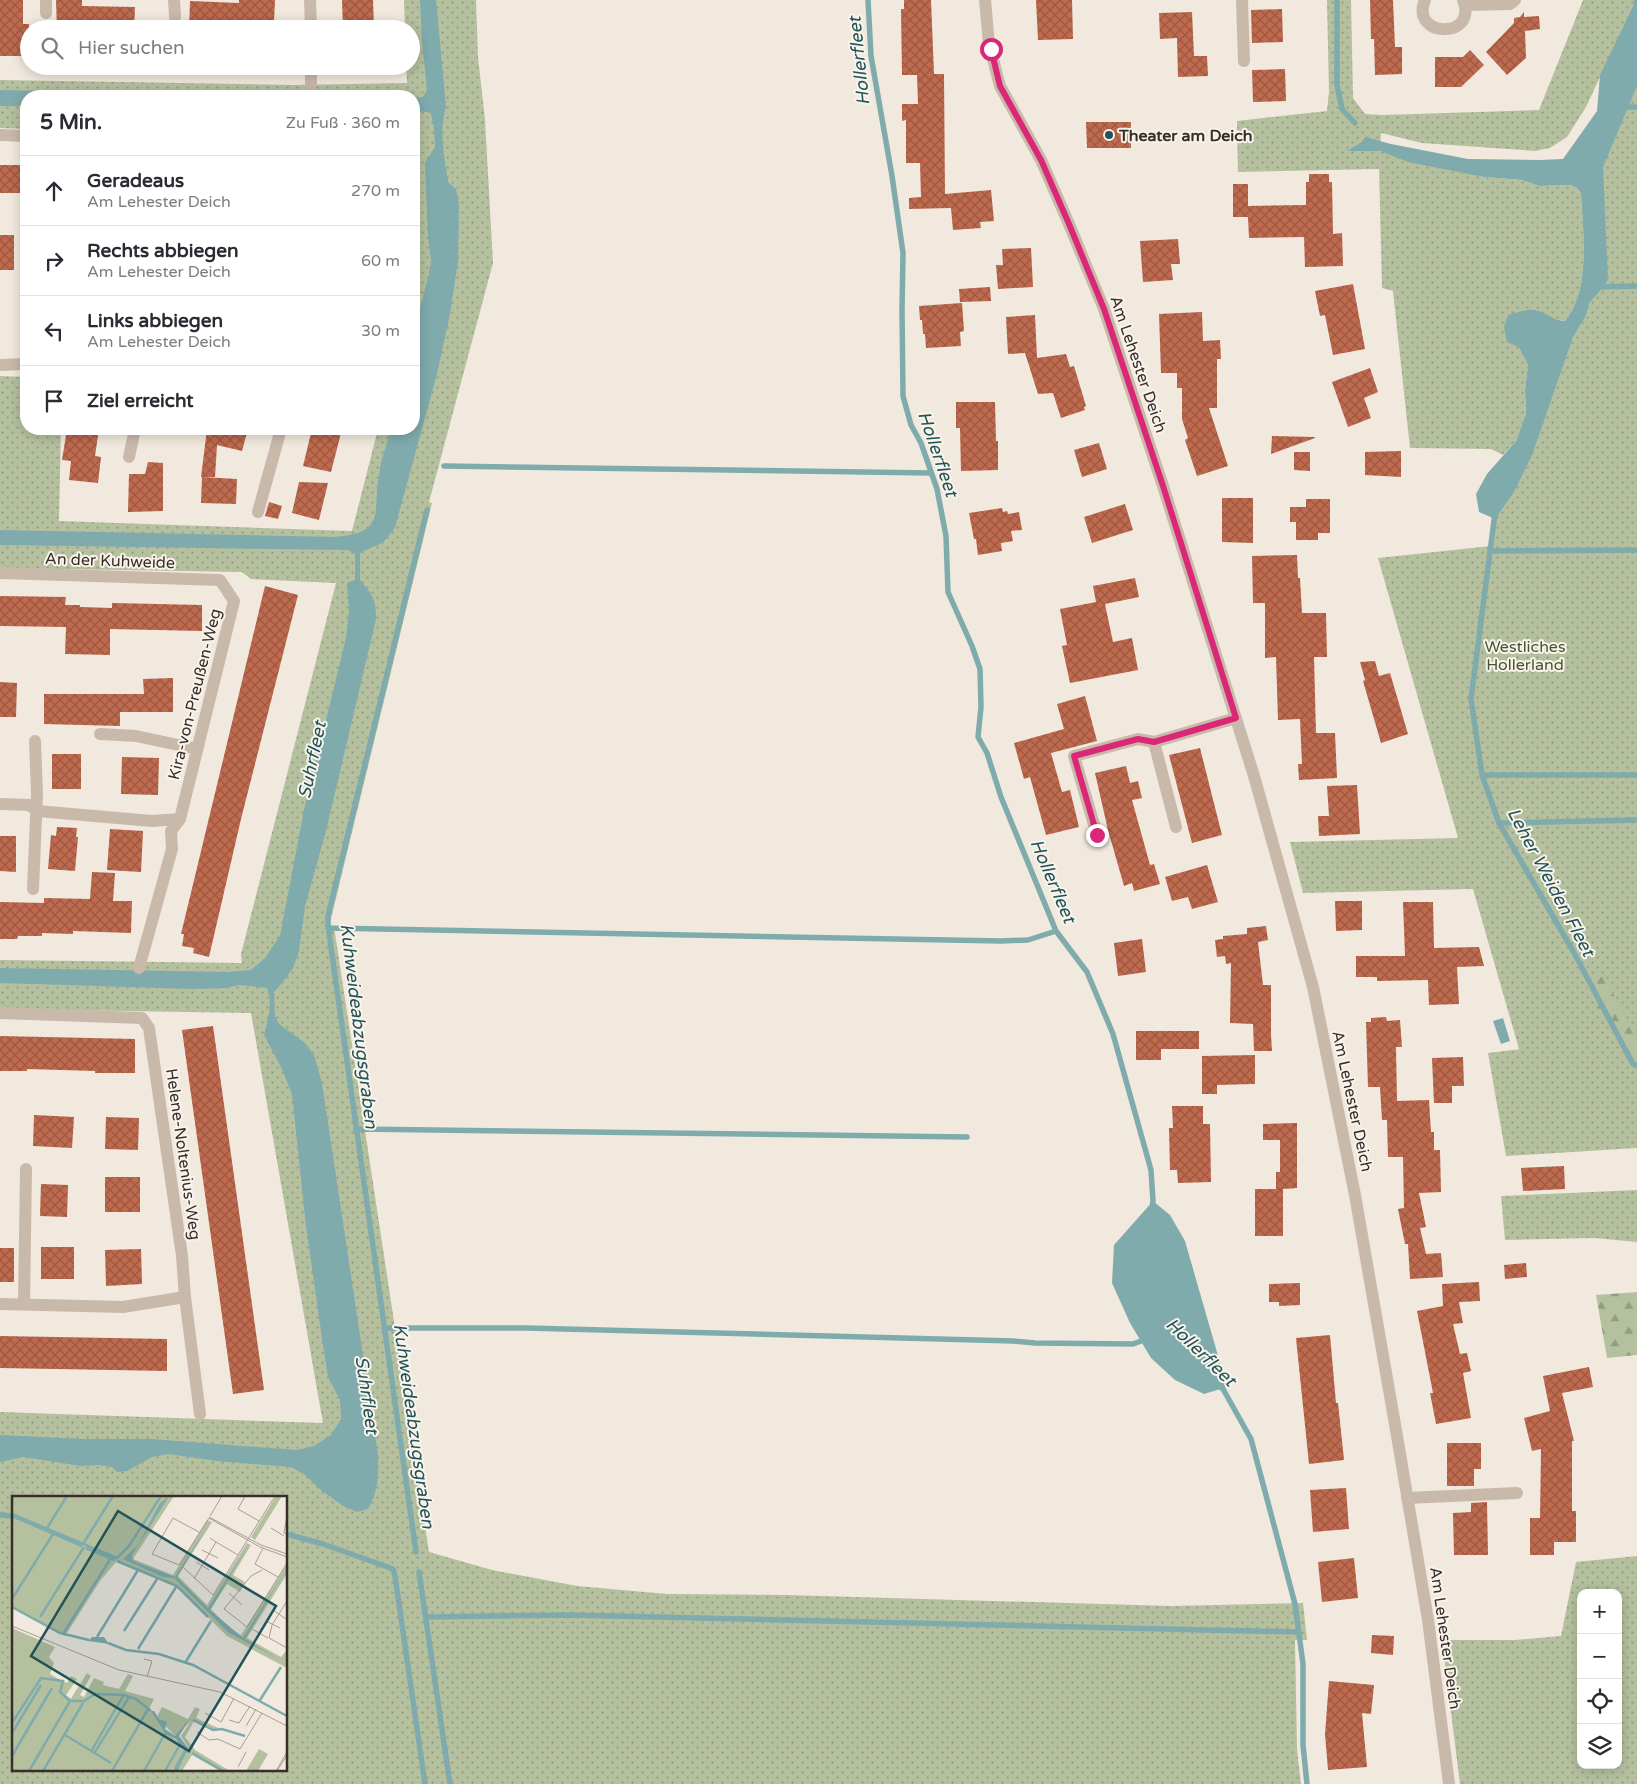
<!DOCTYPE html>
<html lang="de">
<head>
<meta charset="utf-8">
<style>
  body { margin:0; font-family:"Varela Round",sans-serif; background:#f7f7f7; color:#2b2b33 }
  .controls { position:absolute; right:15px; bottom:15px; display:grid; overflow:hidden; border-radius:10px; box-shadow:0 2px 12px #0003 }
  .controls button { width:45px; height:45px; display:grid; place-items:center; padding:0; border:0; border-bottom:1px solid #e1e1e2; background:#fff; color:#2b2b33; font:25px sans-serif }
  .stop { position:absolute; width:15px; height:15px; margin:-11px; border:4px solid #db2777; border-radius:50%; background:#fff }
  .stop.end { background:#db2777; border-color:#fff; box-shadow:0 1px 5px #0008 }
  .list { margin:0; padding:0; list-style:none }
  h2 { display:flex; justify-content:space-between; align-items:center; height:65px; margin:0; padding:0 20px; font-size:21px }
  h2 small { font-size:16px; font-weight:400; color:#7c7c81 }
  .list li { display:grid; grid-template-columns:32px 1fr auto; gap:15px; align-items:center; box-sizing:border-box; height:70px; padding:0 20px; border-top:1px solid #e1e1e2 }
  .list b { display:block; font-size:19px; white-space:nowrap }
  .list p { margin:0; font-size:16px; white-space:nowrap; color:#7c7c81 }
  .list em { font-size:16px; font-style:normal; color:#7c7c81 }
  .icon { flex:none; width:28px; height:28px; fill:none; stroke:currentColor; stroke-width:2; stroke-linecap:round; stroke-linejoin:round }
  .map { position:relative; flex:none; width:1637px; height:1784px; overflow:hidden }
  .search { position:absolute; background:#fff; box-shadow:0 2px 12px #0003; left:20px; top:20px; width:400px; height:55px; display:flex; align-items:center; gap:12px; box-sizing:border-box; padding:0 18px; border-radius:28px; color:#7c7c81; font-size:19px }
  .panel { position:absolute; background:#fff; box-shadow:0 2px 12px #0003; left:20px; top:90px; width:400px; height:345px; border-radius:20px }
  .map>svg:first-child { display:block }
</style>
</head>
<body>
<div class="map">
<svg width="1637" height="1784" viewBox="0 0 1637 1784">
  <defs>
    <pattern id="grass-dots" width="8" height="8" patternUnits="userSpaceOnUse" patternTransform="scale(1.25)"><rect width="8" height="8" fill="#b5c09f"/><path d="M2 2h.1M6 6h.1" fill="none" stroke="#949c82" stroke-width="1.8" stroke-linecap="round"/></pattern>
    <pattern id="forest-firs" width="22" height="20" patternUnits="userSpaceOnUse" patternTransform="scale(1.25)"><rect width="22" height="20" fill="#b5c09f"/><path d="M5 1l3.5 6h-7zM16 11l3.5 6h-7z" fill="#949c82"/></pattern>
    <pattern id="building-cross-hatch" width="8" height="8" patternUnits="userSpaceOnUse" patternTransform="scale(1.25)"><rect width="8" height="8" fill="#bf6a4e"/><path d="M0 0l8 8M0 8l8-8" fill="none" stroke="#9c5841"/></pattern>
  </defs>
  <rect width="100%" height="100%" fill="#f1e9de"/>
  <path fill="url(#grass-dots)" fill-rule="evenodd" d="M404,0h72l2,57 7,63 8,143 -64,239 3,1 -102,420 5,10 94,619 63,18 85,16 90,8 119,1 385,11 132,-3 4,37h-12l2,110 4,34h-1301v-372l323,11 -72,-410 -251,-4v-49l242,3 -1,-9 95,-371 -85,-4 -9,-7 -242,-4v-192l26,1v52h35l-2,92 293,10 26,-102h36v-333h-388v33l-26,-1v-48l293,5 114,-2 -1,-17h5v-37h-6zM14,1498h272v272h-272z
    M1327,0h24l2,98 12,16 17,1 157,-5 44,-110h51v4l-48,103 -19,30 -17,11 -15,3 -113,-8 -41,-10 -1,18 104,26 38,3 17,6 31,-1 7,3 4,5c2,39 10,97 -16,128l-16,-3 -13,-8 -16,37 8,18 -3,25 1,24 -10,27 -13,14 -12,-6 -81,-1 -17,-157 -11,-3 -3,-119 -141,3 -1,-51 90,-10 2,-20z
    M1637,40v1108l-131,8 -18,-103 33,-4h-2l-46,-160 -170,4 -13,-51 168,-4 -80,-280 113,-12 6,-43 101,-230 -6,-98z
    M1637,1190v52l-42,-4 -90,2 -4,-44z
    M1637,1556v228h-177l-18,-144h73l46,-4 15,-74zM1581,1593h37v172h-37z"/>
  <path fill="url(#forest-firs)" d="M1602,973l35,65v35l-7,-8 -46,-84z
    M1637,1292v63l-30,3 -11,-63z"/>
  <path fill="#7fabad" d="M420,0h16l10,107c-8,24 -1,51 2,75l8,7 3,15 -1,57 -8,53 -13,60 -42,153c-13,20 -15,16 -35,26v27c13,15 16,20 16,39l-50,212 -21,75 -6,45 -6,17 -11,15 -8,9 1,24 4,8 26,19 9,12 8,28 56,372c0,22 1,34 -10,54l-11,3 -14,-6 -22,-16 -16,-15 -14,-8 -74,-6 -49,-7 -16,3 -25,14 -10,1 -5,-5 -13,-2 -18,1 -58,-9 -23,5v-27l84,4h67l146,11 17,-4 17,-11 10,-16 -1,-19 -12,-23 -5,-32 -17,-119 -14,-132 -11,-27 -17,-32c4,-17 9,-30 3,-47l-27,-3 -15,3 -31,1 -194,-6v-15l229,4 22,-2 14,-12 15,-22 24,-126 42,-172 3,-27 -2,-28 8,-3v-26l-7,-4 -348,-5v-15l335,7c53,-5 37,-24 44,-62 2,-16 8,-31 12,-46h23v-97l15,-58 2,-14 -3,-22 -3,-75 10,-16 -1,-19 -3,-14 -3,-2 -14,-1v-12l9,-2 4,-7 -5,-49z
    M1634,0h3v86l-34,81 5,113 -9,12 -10,11 -3,12 -13,22 -41,118 -18,37 -19,27 -16,-7 -3,-18 11,-20 29,-33 10,-27 -1,-24 3,-25 -9,-18 -12,-5 -3,-15 4,-12c8,-2 18,-6 27,-5 11,2 18,11 30,11 26,-31 18,-89 16,-128l-4,-5 -7,-3 -31,1 -17,-6 -38,-3 -76,-15 -28,-11h-33l15,-9 3,-5 26,7 77,15 72,1 23,-1 34,-48 3,-36 34,-71z
    M0,90l286,6h-260v10h-26z
    M1503,1018l7,23 -9,3 -8,-23z
    M1153,1201l17,14 15,26 42,146 -23,7 -29,-14 -24,-22 -21,-35 -18,-40 2,-38z"/>
  <g fill="none" stroke-linecap="round" stroke-linejoin="round">
    <path stroke="#7fabad" stroke-width="5.5" d="M868,0l3,56 21,120 11,77 -1,57 1,86 8,29 10,18 16,46 9,47 2,56 24,54 8,23 1,38 -3,30 9,16 14,44 55,134 31,41 26,62 38,136 2,31 -1,7
      M1337,0v85l5,24 13,14
      M1622,107h15
      M1596,287l41,-1
      M444,466l487,7
      M1495,513l-24,186 11,76 17,48 74,128 60,113 4,2
      M1490,551l147,-1
      M1482,775h155
      M1499,823l138,-3
      M328,928l673,13 27,-1 28,-9
      M356,1129l611,8
      M384,1328h142l487,13 22,2 98,1 13,-5
      M1218,1385l5,4 28,50 44,165 8,60v81l4,39
      M0,1515l14,1
      M286,1534l37,10 70,25 2,7 30,208
      M416,1552l-88,-626v-10l99,-406
      M419,1572l31,212
      M426,1617l143,-2 729,17"/>
  </g>
  <path fill="url(#building-cross-hatch)" d="M0,0h23v24h6v32h-29z
    M56,0h26v6l53,1 -1,22h-77z
    M239,0h36l-1,22 -24,-1 -1,8h-60l1,-28 49,2z
    M342,0h31l1,29h-31z
    M904,0h27l3,74h10l1,120 46,-4 3,31 -14,1 1,6 -28,2 -2,-22 -42,1v-11l12,-1 -1,-34h-14v-43l-4,1v-17h16l-1,-29h-15l-1,-66h3z
    M1036,0h36l1,39 -35,1z
    M1370,0h23l2,47h7v27l-27,1 -1,-36h-3z
    M1282,9l1,33 -31,1 -1,-33z
    M1192,12l2,44h13l1,20 -30,1 -1,-39 -17,1 -1,-26z
    M1524,12v5l15,-1 1,13 -15,2 1,27 -19,17 -21,-23 28,-29v-5l6,-1z
    M1470,50l14,15 -23,22h-26v-30h28z
    M1285,69l1,32 -33,1 -1,-32z
    M1086,122h45v26h-44z
    M0,165h26v28h-26z
    M1309,174h20v8h3l1,52 9,-1 1,33 -38,1 -1,-30 -55,1 -1,-21h-15v-33h15v22l58,-1v-23h3z
    M0,235h14v35h-14z
    M1178,239l2,25h-9l2,16 -30,2 -3,-41z
    M1031,248l2,39 -35,2 -2,-24h7l-1,-16z
    M1353,284l12,65 -32,6 -8,-40 -5,1 -5,-25z
    M990,287l1,14 -31,1 -1,-13z
    M962,303l2,28 -4,1 1,14 -35,2 -1,-14h-2l-1,-14h-2l-1,-14z
    M1202,312l1,29 17,-1 1,19h-4v49h-8l19,58 -31,10 -12,-36 3,-2 -6,-19v-31h-5v-15h-16l-2,-59z
    M1035,315l2,43 29,-4 4,13 4,-1 12,40 -2,1 1,3 -24,8 -8,-25 -15,1 -13,-41 -17,1 -2,-37z
    M1370,368l8,24 -14,6 7,20 -23,9 -16,-45z
    M956,402h39l1,39h2v29l-37,1 -1,-43h-4z
    M67,429h32l-4,27 6,1 -3,26 -29,-3 2,-19 -9,-1z
    M207,429h41l-6,22 -25,-6 -2,32h-14z
    M312,429h30l-11,43 -28,-6z
    M1272,436l43,1v1l-44,16z
    M1099,443l8,26 -25,8 -8,-27z
    M1401,451v26l-36,-2v-23z
    M1294,452h16v19l-16,-1z
    M148,462l15,1v48l-35,1 1,-38h16z
    M202,477l35,2 -1,25 -35,-1z
    M299,482l29,1 -9,37 -27,-7z
    M1222,498h31v45l-31,-1z
    M1306,499h24v34h-12v7h-22v-18h-6v-15h16z
    M269,502l13,4 -4,13 -13,-3z
    M1125,504l8,26 -41,13 -8,-26z
    M1002,508l1,4 4,-1 1,3 11,-2 3,18 -11,1 2,10 -12,2 1,8 -24,4 -2,-16h-2l-5,-26z
    M1297,555l1,23h2l2,35h24l1,44h-13l2,76h19l2,45 -38,2 -1,-16h4l-2,-45 -22,1 -2,-63 -11,1v-55h-12l-1,-47z
    M1135,578l4,19 -34,7 8,38 19,-4 6,32 -68,13 -8,-37 5,-1 -7,-36 36,-7 -3,-16z
    M265,586l33,9 -57,224 -32,138 -16,-4 1,-5 -12,-2 2,-12h-3z
    M0,596l66,1 -1,8h15v2l32,1v-5l90,2v26l-92,-2v26l-45,-1 1,-27 -66,-1z
    M1375,661l4,15 11,-3 18,61 -27,9 -18,-62 2,-1 -5,-18z
    M173,678v34h-53v14l-76,-2v-30h100l-1,-15z
    M0,682l17,1 -1,34h-16z
    M1085,696l12,45 -46,12 11,39 8,-2 9,37 -33,8 -16,-58 -6,2 -10,-36 50,-14 -7,-25z
    M1200,748l22,87 -30,8 -23,-88z
    M52,754h29v35h-29z
    M122,757l37,1 -1,37 -37,-1z
    M1126,766l4,17 8,-2 4,17 -10,2 18,65 4,-1 6,20 -26,7 -2,-8 -8,3 -16,-56 -13,-57z
    M1357,785l3,49 -41,2 -1,-20h11l-2,-30z
    M57,827l20,1 -1,9h2l-3,34 -27,-2 3,-34 5,1z
    M110,829l33,2 -2,41 -34,-2z
    M0,836h16v36l-16,-1z
    M1207,865l11,37 -26,7 -4,-12 -16,4 -7,-24z
    M92,872l23,1 -2,28h19l-1,32 -58,-2v3l-31,-1v3h-24l-1,3h-17v-37l44,1v-5l46,1z
    M1335,901h27v29l-26,1z
    M1403,902h30l1,46 45,-1 5,19 -27,1 2,37 -30,1 -1,-25 -51,1v-4h-21v-21h49z
    M1266,926l2,14 -10,2 5,43h8v50l1,16h-18l-1,-27 -23,-1 1,-60 -5,1 -1,-8 -8,1 -2,-17 8,-1v-3l24,-2v-6z
    M1142,939l4,33 -28,4 -4,-33z
    M1386,1017l1,4 13,-1 2,27h-6l1,54 32,-1 2,32h3v18h6l1,42 -22,1 7,34 -6,1 6,26 15,-1 2,24 -33,2 -2,-35h-3l-7,-35 6,-1 -1,-51h-15l-1,-37h-5l-2,-33h-12l-2,-65h5v-4z
    M213,1026l51,364 -31,4 -51,-364z
    M1136,1031h63v18h-38v11h-25z
    M0,1036l135,3v34h-40v-2l-68,-2v2h-27z
    M1255,1055v29l-38,1v9h-15v-38z
    M1463,1057l1,29h-12v17h-18l-2,-45z
    M1172,1106h31v18h7l1,58 -33,1 -1,-13h-7l-1,-42h4z
    M34,1115l40,2 -2,31 -39,-2z
    M106,1117l33,1 -1,32 -33,-1z
    M1297,1123v65l-14,1v47h-28v-47h21v-17h4v-32h-17v-16z
    M1564,1166l1,23 -42,2 -2,-23z
    M105,1177h35v35h-35z
    M41,1184l27,1 -1,32 -27,-1z
    M41,1247h33v32h-33z
    M0,1248h14v34h-14z
    M141,1249l1,35 -36,2 -1,-36z
    M1526,1263l1,14 -22,2 -1,-14z
    M1479,1282l1,19 -21,1 4,21 -10,1 7,30 7,-1 4,18 -8,2 8,45 -35,6 -6,-31h3l-16,-82 26,-5 -1,-22z
    M1300,1283v22l-21,1v-4h-10v-18z
    M1330,1335l6,68h2l6,57 -35,4 -13,-126z
    M0,1336l167,3v32l-167,-3z
    M1589,1367l4,20 -31,6 12,48h-2v70h4v31h-22v13h-24v-37h10l1,-69 -9,2 -8,-33 26,-7 -7,-35z
    M1447,1443h34v26h-7v17h-27z
    M1346,1488l3,41 -36,3 -3,-42z
    M1487,1502l1,53h-34l-1,-42 18,-1v-9z
    M1354,1558l4,40 -36,4 -4,-40z
    M1372,1635l22,1 -1,19 -22,-2z
    M1329,1681l45,4 -3,29 -9,-1 5,54 -39,3 -3,-36z"/>
  <g fill="none" stroke-linecap="round" stroke-linejoin="round">
    <path stroke="#c9b9ab" stroke-width="12" d="M46,0v13
      M174,0l1,17
      M310,0l1,29
      M985,0l4,44 11,42 41,74 28,64 35,85 59,177 91,290 59,211 42,208 42,241 31,184 21,164
      M1242,0l2,61
      M1425,0c-16,38 54,40 38,0
      M1465,5l45,-1 5,-4
      M311,66v18
      M0,135l26,1
      M0,365l26,-1
      M129,457l6,-28
      M258,512l23,-83
      M0,573l220,7 14,21 -54,218 -9,12 1,18 -33,119
      M100,734l36,2 61,13
      M1154,742l22,85
      M0,804l29,1 8,6 115,10 28,-2
      M1097,835l-23,-79 64,-17 16,3 82,-24
      M33,889l4,-95 -2,-53
      M0,1013l142,5 7,10 33,228 3,41 -62,10 -123,-3
      M185,1297l15,117
      M24,1304l2,-135
      M1407,1498l110,-5"/>
  </g>
  <g fill="none" stroke-linecap="round" stroke-linejoin="round">
    <path stroke="#db2777" stroke-width="6" d="M991,49l9,37 41,74 28,64 35,85 59,177 73,232 -82,24 -16,-3 -64,17 23,79"/>
  </g>
  <circle fill="#215357" stroke="#f9f3eb" stroke-width="2" cx="1109" cy="135" r="5"/>
  <g text-anchor="middle" stroke-width="4" stroke-linejoin="round" paint-order="stroke">
    <g font-size="16" font-weight="bold" fill="#372e2a" stroke="#f9f3eb" text-anchor="start">
      <text x="1119" y="141">Theater am Deich</text>
    </g>
    <g font-size="16" fill="#372e2a" stroke="#f9f3eb">
      <text transform="translate(1139 364) rotate(71)" y="6">Am Lehester Deich</text>
      <text transform="translate(110 560) rotate(2)" y="6">An der Kuhweide</text>
      <text transform="translate(194 694) rotate(-76)" y="6">Kira-von-Preußen-Weg</text>
      <text transform="translate(1353 1101) rotate(78)" y="6">Am Lehester Deich</text>
      <text transform="translate(184 1154) rotate(82)" y="6">Helene-Noltenius-Weg</text>
      <text transform="translate(1446 1638) rotate(82)" y="6">Am Lehester Deich</text>
    </g>
    <g font-size="16" fill="#46542f" stroke="#f9f3eb">
      <text x="1525" y="652">Westliches<tspan x="1525" dy="18">Hollerland</tspan></text>
    </g>
    <g font-size="18" font-style="italic" fill="#215357" stroke="#f9f3eb">
      <text transform="translate(859 61) rotate(-96)" y="6">Hollerfleet</text>
      <text transform="translate(938 454) rotate(71)" y="6">Hollerfleet</text>
      <text transform="translate(312 760) rotate(-78)" y="6">Suhrfleet</text>
      <text transform="translate(1053 881) rotate(67)" y="6">Hollerfleet</text>
      <text transform="translate(1551 882) rotate(62)" y="6">Leher Weiden Fleet</text>
      <text transform="translate(359 1026) rotate(83)" y="6">Kuhweideabzugsgraben</text>
      <text transform="translate(1201 1352) rotate(44)" y="6">Hollerfleet</text>
      <text transform="translate(367 1395) rotate(82)" y="6">Suhrfleet</text>
      <text transform="translate(414 1426) rotate(82)" y="6">Kuhweideabzugsgraben</text>
    </g>
  </g>
  <g transform="translate(12 1496)">
    <rect width="275" height="275" fill="#f1e9de"/>
    <path d="M0,0h162l-41,63 40,16 34,-55 5,2 -34,54 29,29 40,-62 4,2 -18,30 12,7 -5,10 -13,-8 -16,25 18,19 12,7 46,-71v10l-40,64 34,19 6,-7v18l-60,-32 -50,-49 -61,-25 -16,19 -35,55 -53,-29zM264,0h6l-27,44 -4,-3zM0,132l43,19 -6,10 5,6 -4,11 17,10 -5,10 9,5 16,-26 4,3 -11,19 4,2 10,-19 10,4 -1,3 16,4 9,-15 5,2 -8,15 29,8 -5,10 8,8 5,-10 26,12 7,-12 5,2 -4,9 22,10 -4,3 -20,-10 -9,16 10,13 35,21h-10l-28,-16 -10,16h-4l8,-18 -11,18h-163zM147,223l16,17 16,-15 -10,15 10,16 -24,-19zM247,253l9,5 -10,17h-12z" fill="#b5c09f" fill-rule="evenodd"/>
    <path d="M38,179l17,8 4,-7 6,3 -11,16 5,4 7,-12 -1,6 8,7 10,-6 10,2h-9l-13,6h-13l-10,-9 3,-11 -14,-4z" fill="#b5c09f"/>
    <path d="M54,240l44,29 -4,6h-14l-39,-15z" fill="#b5c09f"/>
    <path d="M157,0l-37,59 1,6 42,16 35,-55 -33,55 31,31 41,-63 -39,65 33,28 44,-70 -42,71 34,20 -50,-26 -55,-55 -11,-1 -40,-18 15,-14 22,-42zM80,141h12l5,7 -21,-3zM139,215h3l5,8 8,3 -2,7 10,7 16,-19 -12,19 12,16 -5,1 -8,18h-4l1,-5 9,-16 -8,-11 -10,-5z" fill="#7fabad"/>
    <path fill="none" stroke="#7fabad" stroke-width="2.5" d="M0,18l105,44 12,-12 32,-50M0,20l70,30M35,32l20,-32M71,48l30,-48M74,52l29,12M105,65l60,25 31,31M0,103l41,-65M0,111l48,26 29,7M28,121l44,-70M112,135l33,-52M51,138l48,-76M85,141l41,-67M96,147l18,7 33,4 34,11 94,51M126,153l38,-62M173,167l26,-42M248,204l21,-33M181,224l20,10 9,-1 23,7M0,227l29,-45 22,3 -3,11 10,9h14l11,-7 29,1 12,4 15,12M0,237l29,-48M53,239l46,28M80,254l31,-54M83,256l34,-55M180,257l31,18M0,260l40,-68M17,275l41,-70M31,275l40,-68M100,275l36,-62M132,275l22,-39M153,275l16,-28"/>
    <path fill="none" stroke="#a79e96" stroke-width="1" d="M233,0l-7,13 21,12M198,20l12,-20M275,20l-3,17 3,1M197,21l52,28 26,9M197,22l51,29 27,10M259,32l13,8M187,36l-26,-14 -21,36 27,11 30,-47M204,46l22,13M251,52l-8,16 23,13M190,54l16,8M184,66l13,8M171,71l30,28 62,-99M250,74l-11,6 -27,33 23,18 40,-64M182,83l22,-37 -6,-4M217,97l13,12M275,105l-15,24 -3,13 18,10M261,114l13,9M254,125l14,7M0,130l107,44 101,22 67,34M240,133l16,9M132,163l8,2 -5,16M193,217l16,9 13,-24M217,224l10,3 11,-17M234,230l10,-17M189,239l-4,-3 12,8 9,-1 22,10 22,-36M226,271l8,-15M264,275l11,-19M265,275l10,-16"/>
    <path fill="#215357" fill-opacity="0.15" stroke="#215357" stroke-width="2.5" d="M106,15l158,95 -87,145 -158,-95z"/>
    <rect width="275" height="275" fill="none" stroke="#372e2a" stroke-width="2.5"/>
  </g>
</svg>
<div class="controls">
<button>+</button>
<button>−</button>
<button><svg class="icon" aria-label="locate" viewBox="0 0 24 24"><circle cx="12" cy="12" r="6"/><path d="M12 2v4M12 18v4M2 12h4M18 12h4"/></svg></button>
<button><svg class="icon" aria-label="layers" viewBox="0 0 24 24"><path d="M12 4l9 5-9 5-9-5zM3 14l9 5 9-5"/></svg></button>
</div>
<div class="stop" style="left:991px;top:49px"></div>
<div class="stop end" style="left:1097px;top:835px"></div>
<div class="search"><svg class="icon" aria-label="search" viewBox="0 0 24 24"><circle cx="10" cy="10" r="6"/><path d="M15 15l6 6"/></svg>Hier suchen</div>
<section class="panel">
<h2>5 Min.<small>Zu Fuß · 360 m</small></h2>
<ul class="list">
<li><svg class="icon" aria-label="ahead" viewBox="0 0 24 24"><path d="M12 20V5M6 11l6-6 6 6"/></svg><div><b>Geradeaus</b><p>Am Lehester Deich</p></div><em>270 m</em></li>
<li><svg class="icon" aria-label="right" viewBox="0 0 24 24"><path d="M7 20v-9h11M14 6l5 5-5 5"/></svg><div><b>Rechts abbiegen</b><p>Am Lehester Deich</p></div><em>60 m</em></li>
<li><svg class="icon" aria-label="left" viewBox="0 0 24 24"><path d="M17 20v-9H6M10 6l-5 5 5 5"/></svg><div><b>Links abbiegen</b><p>Am Lehester Deich</p></div><em>30 m</em></li>
<li><svg class="icon" aria-label="arrive" viewBox="0 0 24 24"><path d="M6 21V4h12l-3 4 3 4H6"/></svg><div><b>Ziel erreicht</b></div></li>
</ul>
</section>
</div>
</body>
</html>
